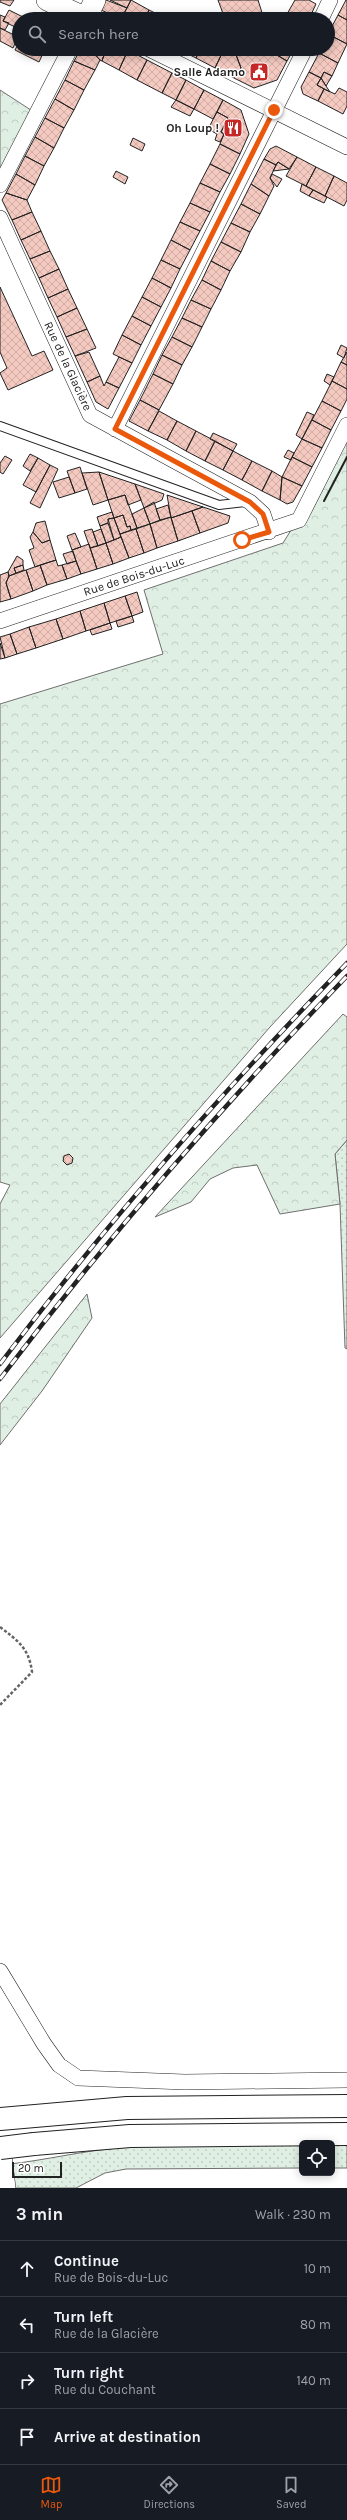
<!DOCTYPE html>
<html lang="en">
<head>
<meta charset="utf-8">
<style>
  body { margin:0; font-family:Karla,sans-serif; background:#20242c; color:#f1f3f6 }
  .controls { position:absolute; right:12px; bottom:12px; display:grid; overflow:hidden; border-radius:6px; box-shadow:0 2px 10px #0003 }
  .controls button { width:36px; height:36px; display:grid; place-items:center; padding:0; border:0; border-bottom:1px solid #363941; background:#171b24; color:#f1f3f6; font:20px sans-serif }
  .scale { position:absolute; left:12px; bottom:10px; width:50px; box-sizing:border-box; padding-left:4px; border:2px solid #222; border-top:0; font-size:11px; line-height:14px; white-space:nowrap; color:#222; -webkit-text-stroke:3px #fff; paint-order:stroke }
  .stop { position:absolute; width:12px; height:12px; margin:-9px; border:3px solid #ea580c; border-radius:50%; background:#fff }
  .stop.end { background:#ea580c; border-color:#fff; box-shadow:0 1px 4px #0008 }
  .list { margin:0; padding:0; list-style:none }
  h2 { display:flex; justify-content:space-between; align-items:center; height:52px; margin:0; padding:0 16px; font-size:17px }
  h2 small { font-size:13px; font-weight:400; color:#9ea1a6 }
  .list li { display:grid; grid-template-columns:26px 1fr auto; gap:12px; align-items:center; box-sizing:border-box; height:56px; padding:0 16px; border-top:1px solid #363941 }
  .list b { display:block; font-size:15px; white-space:nowrap }
  .list p { margin:0; font-size:13px; white-space:nowrap; color:#9ea1a6 }
  .list em { font-size:13px; font-style:normal; color:#9ea1a6 }
  .icon { flex:none; width:22px; height:22px; fill:none; stroke:currentColor; stroke-width:2; stroke-linecap:round; stroke-linejoin:round }
  .map { position:relative; flex:none; width:347px; height:2188px; overflow:hidden }
  .search { position:absolute; background:#171b24; box-shadow:0 2px 10px #0003; left:12px; right:12px; top:12px; height:44px; display:flex; align-items:center; gap:10px; box-sizing:border-box; padding:0 14px; border-radius:22px; color:#9ea1a6; font-size:15px }
  .sheet { height:276px; background:#171b24 }
  nav { display:flex; justify-content:space-around; align-items:center; box-sizing:border-box; height:56px; border-top:1px solid #363941; background:#171b24; font-size:11px; color:#9ea1a6 }
  nav a { display:grid; justify-items:center; gap:2px }
  nav .on { color:#ea580c }
  .map>svg:first-child { display:block }
</style>
</head>
<body>
<div class="map">
<svg width="347" height="2188" viewBox="0 0 347 2188">
  <defs>
    <pattern id="grass-dots" width="8" height="8" patternUnits="userSpaceOnUse"><rect width="8" height="8" fill="#e0efe3"/><path d="M2 2h.1M6 6h.1" fill="none" stroke="#c0cdc2" stroke-width="1.8" stroke-linecap="round"/></pattern>
    <pattern id="forest-crowns" width="20" height="18" patternUnits="userSpaceOnUse"><rect width="20" height="18" fill="#e0efe3"/><path d="M2 6a3 3 0 1 1 6 0M12 15a3 3 0 1 1 6 0" fill="none" stroke="#c0cdc2"/></pattern>
    <pattern id="building-cross-hatch" width="8" height="8" patternUnits="userSpaceOnUse"><rect width="8" height="8" fill="#f3c9c0"/><path d="M0 0l8 8M0 8l8-8" fill="none" stroke="#d0aca5"/></pattern>
  </defs>
  <rect width="100%" height="100%" fill="#fff"/>
  <path fill="url(#grass-dots)" stroke="#6f6f6f" d="M347,1140v209l-2,-1 -5,-144 -5,-50z
    M302,2143v25l-176,1 -21,4 -29,15h-64l-2,-24c36,-4 72,-13 108,-16 76,-6 153,-6 229,-5v25h-15v-25z"/>
  <path fill="url(#forest-crowns)" stroke="#6f6f6f" d="M0,90l37,24 -37,71z
    M347,425v519l-77,83 -270,311v-134l10,-19 -10,-3v-478l163,-50 -19,-64 139,-47 20,-32z
    M343,1014l4,3v123l-12,14 5,50 -60,10 -23,-49 -24,3 -23,11 -19,23 -36,15z
    M87,1294l5,24 -50,73 -42,54v-41z"/>
  <path fill="url(#building-cross-hatch)" stroke="#222" d="M0,0h14l-4,6 -10,-4z
    M106,0l21,8 -6,11 -20,-9z
    M110,0h21l-4,8z
    M131,0l18,10 -4,9h-24z
    M218,0h40l6,19h-39z
    M295,0h14l7,4 -7,15h-12l-10,-5z
    M346,0h1v20l-9,-5z
    M9,10l18,9h-8v10l-16,-8z
    M149,10l18,9h-22z
    M34,13l12,6h-15z
    M287,14l10,5h-12z
    M0,15l5,2 -2,4 6,2 -4,7 -5,-2z
    M338,15l9,5v24l-19,-10z
    M0,28l18,9 -5,11 -13,-7z
    M328,34l19,10 -9,19 -19,-10 2,-4h7z
    M19,42v7h26l-6,13 -24,-12z
    M81,49h9l10,11 -5,10 -21,-9z
    M90,49h16l-4,12 -2,-1z
    M106,49l22,1 -9,20 -17,-9z
    M178,49h22l-4,9z
    M200,49h24l-9,19 -19,-10z
    M224,49l12,6 5,13 -7,10 -19,-10z
    M234,49h40l1,5 12,7 -10,19 -23,8 -20,-10 7,-10z
    M274,49h7l10,5 -4,7 -12,-7z
    M281,49h12l-2,5z
    M128,50l19,10 -10,20 -18,-10z
    M319,53l19,10 -6,13 -8,-4 -3,6 -12,-6z
    M147,60l25,13 -10,20 -25,-13z
    M74,61l21,9 -11,20 -19,-10z
    M309,72l12,6 -4,7 7,4 -6,12 -15,-7 -2,-7z
    M324,72l8,4 -6,10 -5,-8z
    M172,73l14,7 -10,20 -14,-7z
    M321,78l5,8 4,6 -13,-7z
    M65,80l19,10 -10,20 -19,-11z
    M186,80l18,10 -10,19 -18,-9z
    M339,88l8,4v14l-4,8 -25,-13 6,-12 11,5z
    M204,90l19,10 -10,19 -19,-10z
    M55,99l19,11 -10,18 -19,-10z
    M176,100l18,9 -4,7 -19,-9z
    M223,100l18,10 8,24 -9,20 -20,-10 4,-10 -3,-2 7,-14 -11,-6z
    M217,112l11,6 -7,14 3,2 -4,8 -5,-2 2,-6 -9,-5z
    M45,118l19,10 -10,20 -19,-11z
    M35,137l19,11 -10,18 -19,-10z
    M133,138l12,6 -3,7 -12,-6z
    M220,144l20,10 -10,20 -20,-10z
    M276,146l21,11 -8,12 -11,-7 -2,3 -12,-6 6,-10z
    M25,156l19,10 -9,19 -19,-11z
    M297,157l19,10 -10,19 -20,-10z
    M264,159l12,6 -6,13 4,8 -5,10 -18,-12z
    M278,162l11,7 -16,2z
    M210,164l20,10 -10,18 -20,-9z
    M316,167l18,9 -9,20 -19,-10z
    M116,171l12,6 -3,7 -12,-7z
    M16,174l19,11 -8,15 -21,-7z
    M272,174l10,5 -5,8 -7,-9z
    M334,176l13,7v17l-3,6 -19,-10z
    M200,183l20,9 -10,20 -20,-9z
    M251,184l18,12 -9,18 -19,-10z
    M302,184l11,6 -4,6 -9,-5z
    M313,190l14,7 -3,6 -15,-7z
    M6,193l21,7 5,12 -20,8 -10,-20z
    M190,203l20,9 -10,19 -20,-9z
    M241,204l19,10 -10,18 -19,-9z
    M32,212l9,19 -20,9 -9,-20z
    M180,222l20,9 -10,19 -19,-10z
    M231,223l19,9 -9,20 -20,-10z
    M41,231l9,20 -20,8 -9,-19z
    M171,240l19,10 -10,19 -19,-9z
    M221,242l20,10 -11,19 -19,-10z
    M50,251l9,18 -20,9 -9,-19z
    M161,260l19,9 -9,19 -19,-10z
    M211,261l19,10 -9,19 -19,-10z
    M59,269l9,20 -20,9 -9,-20z
    M152,278l19,10 -10,19 -19,-10z
    M202,280l19,10 -10,19 -20,-9z
    M0,287l32,69 12,-5 9,19 -45,20 -8,-17 7,-5 -7,-16z
    M68,289l9,19 -20,9 -9,-19z
    M142,297l19,10 -10,19 -19,-10z
    M191,300l20,9 -9,18 -20,-9z
    M77,308l10,21 -21,8 -9,-20z
    M132,316l19,10 -10,19 -19,-10z
    M182,318l20,9 -10,20 -20,-10z
    M87,329l9,19 -21,8 -9,-19z
    M122,335l19,10 -9,18 -19,-9z
    M172,337l20,10 -10,18 -20,-10z
    M341,345l6,3 -3,10 -7,-4z
    M89,352l11,24 -13,6 -12,-26z
    M347,352v13l-6,-3z
    M162,355l20,10 -9,19 -20,-10z
    M119,357l13,6 -13,25 -13,-6z
    M341,362l6,3v24l-15,-8z
    M153,374l20,10 -14,26 -19,-10z
    M327,374l7,3 -4,8 -6,-4z
    M100,376l4,10 2,-4 13,6 -11,21 -12,-7 -9,-20z
    M332,381l15,8v10l-6,12 -19,-10z
    M140,400l19,10 -11,21 -19,-10z
    M322,401l19,10 -10,19 -19,-10z
    M159,411l18,10 -10,19 -19,-9z
    M307,412l7,3 -12,24 -6,-4z
    M312,420l19,10 -9,18 -20,-9z
    M177,421l19,10 -10,20 -19,-11z
    M196,431l19,10 -10,20 -19,-10z
    M213,433l24,11 -4,7 -23,-12z
    M302,439l20,9 -10,19 -20,-10z
    M215,441l18,10 -10,19 -18,-9z
    M288,450l6,3 -3,7 -7,-3z
    M233,451l19,10 -10,19 -19,-10z
    M30,454l8,4 -8,13 -7,-5z
    M5,456l7,4 -9,14 -3,-2v-9z
    M292,457l20,10 -10,19 -20,-9z
    M38,458l12,7 -14,27 -13,-7z
    M252,461l20,10 -10,20 -20,-11z
    M50,465l8,4 -18,39 -10,-5z
    M80,467l7,22 -12,4 -8,-22z
    M272,471l10,6 -2,23 -18,-9z
    M99,472l36,12 6,16 -13,5 -3,-10 -17,5z
    M99,472l9,28 -15,5 -11,-32z
    M69,477l6,16 -16,5 -6,-16z
    M282,477l20,9 -9,16 -6,2 -7,-4z
    M135,484l29,10 -2,6 -18,8z
    M125,495l12,33 -6,2 -1,-4 -3,1 -4,-12 -9,3 -6,-18z
    M167,495l36,12 -32,11z
    M154,502l6,18 -10,4 -6,-16z
    M168,505l3,12 -11,3 -4,-11z
    M203,507l27,9 -2,7 -28,10 -8,-22z
    M144,508l6,16 -13,4 -5,-14z
    M192,511l8,22 -22,8 -7,-23z
    M112,512l2,6 -6,1v4l-8,3 -3,-9z
    M123,515l4,12 3,-1 1,4 -11,4 -6,-16z
    M171,517l7,24 -21,7 -7,-24z
    M114,518l7,19 -7,3 -6,-21z
    M45,521l5,19 -8,3 -9,-11 3,-9z
    M108,523l6,17 -8,3 -6,-17z
    M150,524l7,24 -13,5 -8,-24z
    M92,529l6,17 -8,2 -6,-17z
    M101,529l5,14 -8,3 -5,-14z
    M136,529l8,24 -15,5 -9,-24z
    M33,532l9,11 8,-3 6,20 -21,7 -6,-17 5,-2 -4,-11z
    M75,533l6,14 -9,3 -5,-14z
    M121,537l8,21 -16,6 -7,-21z
    M106,543l7,21 -16,5 -7,-21z
    M89,544l8,25 -16,5 -9,-24z
    M73,551l3,10 -9,3 -4,-10z
    M17,556l6,4v5l-9,3 2,5 -7,3 -1,-4z
    M56,560l2,6 4,-1 5,14 -20,6 -7,-20z
    M76,561l5,13 -14,5 -5,-14z
    M23,565l1,5 -8,3 -2,-5z
    M40,565l7,20 -14,6 -7,-21z
    M26,570l7,21 -22,8 -5,-16 3,-7z
    M8,572l1,4 -3,7 5,16 -11,3v-27z
    M137,592l6,20 -11,4 -7,-20z
    M125,596l7,20 -22,7 -6,-20z
    M104,603l6,20 -24,8 -6,-20z
    M80,611l6,20 -23,8 -7,-20z
    M132,616l2,6 -16,5 -2,-6z
    M56,619l7,20 -27,9 -7,-21z
    M110,623l2,6 -20,6 -2,-5z
    M29,627l7,21 -19,6 -7,-20z
    M10,634l7,20 -12,4 -5,-21z
    M0,643l5,15 -5,1z
    M69,1154l4,4 -1,5 -5,2 -4,-4 1,-5z"/>
  <g fill="none" stroke-linecap="round" stroke-linejoin="round">
    <g stroke="#222" stroke-width="10">
      <path id="lane" d="M0,426l219,79 26,-3"/>
    </g>
    <g stroke="#222" stroke-width="16">
      <path id="street" d="M321,19l9,-19
        M149,49l198,98
        M0,185l70,-136
        M0,218l90,197 160,87 13,12 6,18
        M115,429l190,-380
        M0,621l299,-101 48,-95
        M0,1971l44,73 15,21 19,13 107,4 162,-2"/>
    </g>
    <g stroke="#222" stroke-width="22">
      <path id="secondary" d="M47,0l39,18 9,-18
        M0,2147l5,41"/>
    </g>
    <g stroke="#222" stroke-width="24">
      <path id="highway" d="M0,2119l127,-11 220,-2
        M34,2144l96,-8 217,-2"/>
    </g>
    <path stroke="#646464" stroke-width="2.5" stroke-dasharray="3 2" stroke-linecap="butt" d="M0,1627c18,14 29,21 32,45l-32,33"/>
    <use href="#lane" stroke="#fff" stroke-width="8"/>
    <use href="#street" stroke="#fff" stroke-width="15"/>
    <use href="#secondary" stroke="#fff" stroke-width="21"/>
    <use href="#highway" stroke="#fff" stroke-width="22"/>
    <g stroke="#222" stroke-width="4.5">
      <path id="rail" d="M0,1364c107,-142 224,-274 347,-401
        M0,1379c107,-141 224,-275 347,-403"/>
    </g>
    <use href="#rail" stroke="#fff" stroke-width="3" stroke-dasharray="9" stroke-linecap="butt"/>
    <g stroke="#222" stroke-width="24" stroke-linecap="butt">
      <path id="highway-bridge" d="M0,2148l34,-4"/>
    </g>
    <use href="#highway-bridge" stroke="#fff" stroke-width="22"/>
    <path stroke="#222" stroke-width="2" d="M324,501l23,-44"/>
  </g>
  <g fill="none" stroke-linecap="round" stroke-linejoin="round">
    <path stroke="#ea580c" stroke-width="5" d="M242,540l27,-8 -6,-18 -13,-12 -135,-73 159,-319"/>
  </g>
  <defs>
    <g id="civic-square" transform="scale(1)"><rect x="-9" y="-9" width="18" height="18" rx="4" fill="#c62828" stroke="#fff"/><path d="M-.6-6.5H3V-4.5H.6V-3L4-1V1h2V6H-6V1h2V-1L-.6-3ZM-1.2 2.5V6h2.4V2.5Z" fill="#fff"/></g>
    <g id="restaurant-square" transform="scale(1)"><rect x="-9" y="-9" width="18" height="18" rx="4" fill="#c62828" stroke="#fff"/><path d="M-5-6h1v4h1v-4h1v4h1v-4h1v5L-1.5 .5V6h-2V.5L-5-1ZM5-6V6H3V1.5H1.5Q1.5-4 5-6Z" fill="#fff"/></g>
  </defs>
  <g fill-rule="evenodd">
    <use href="#civic-square" x="259" y="72"/>
    <use href="#restaurant-square" x="233" y="128"/>
  </g>
  <g text-anchor="middle" stroke-width="3" stroke-linejoin="round" paint-order="stroke">
    <g font-size="12" font-weight="bold" fill="#222" stroke="#fff" text-anchor="end">
      <text x="245" y="76">Salle Adamo</text>
      <text x="219" y="132">Oh Loup !</text>
    </g>
    <g font-size="12" fill="#222" stroke="#fff">
      <text transform="translate(68 366) rotate(65)" y="4">Rue de la Glacière</text>
      <text transform="translate(134 576) rotate(-18)" y="4">Rue de Bois-du-Luc</text>
    </g>
  </g>
</svg>
<div class="controls">
<button><svg class="icon" aria-label="locate" viewBox="0 0 24 24"><circle cx="12" cy="12" r="6"/><path d="M12 2v4M12 18v4M2 12h4M18 12h4"/></svg></button>
</div>
<div class="scale">20 m</div>
<div class="stop" style="left:242px;top:540px"></div>
<div class="stop end" style="left:274px;top:110px"></div>
<div class="search"><svg class="icon" aria-label="search" viewBox="0 0 24 24"><circle cx="10" cy="10" r="6"/><path d="M15 15l6 6"/></svg>Search here</div>
</div>
<section class="sheet">
<h2>3 min<small>Walk · 230 m</small></h2>
<ul class="list">
<li><svg class="icon" aria-label="ahead" viewBox="0 0 24 24"><path d="M12 20V5M6 11l6-6 6 6"/></svg><div><b>Continue</b><p>Rue de Bois-du-Luc</p></div><em>10 m</em></li>
<li><svg class="icon" aria-label="left" viewBox="0 0 24 24"><path d="M17 20v-9H6M10 6l-5 5 5 5"/></svg><div><b>Turn left</b><p>Rue de la Glacière</p></div><em>80 m</em></li>
<li><svg class="icon" aria-label="right" viewBox="0 0 24 24"><path d="M7 20v-9h11M14 6l5 5-5 5"/></svg><div><b>Turn right</b><p>Rue du Couchant</p></div><em>140 m</em></li>
<li><svg class="icon" aria-label="arrive" viewBox="0 0 24 24"><path d="M6 21V4h12l-3 4 3 4H6"/></svg><div><b>Arrive at destination</b></div></li>
</ul>
</section>
<nav>
<a class="on"><svg class="icon" aria-label="map" viewBox="0 0 24 24"><path d="M3 6l6-2 6 2 6-2v14l-6 2-6-2-6 2zM9 4v14M15 6v14"/></svg>Map</a>
<a><svg class="icon" aria-label="directions" viewBox="0 0 24 24"><path d="M12 3l9 9-9 9-9-9zM9 14v-3h6M13 9l2 2-2 2"/></svg>Directions</a>
<a><svg class="icon" aria-label="saved" viewBox="0 0 24 24"><path d="M7 4h10v16l-5-4-5 4z"/></svg>Saved</a>
</nav>
</body>
</html>
